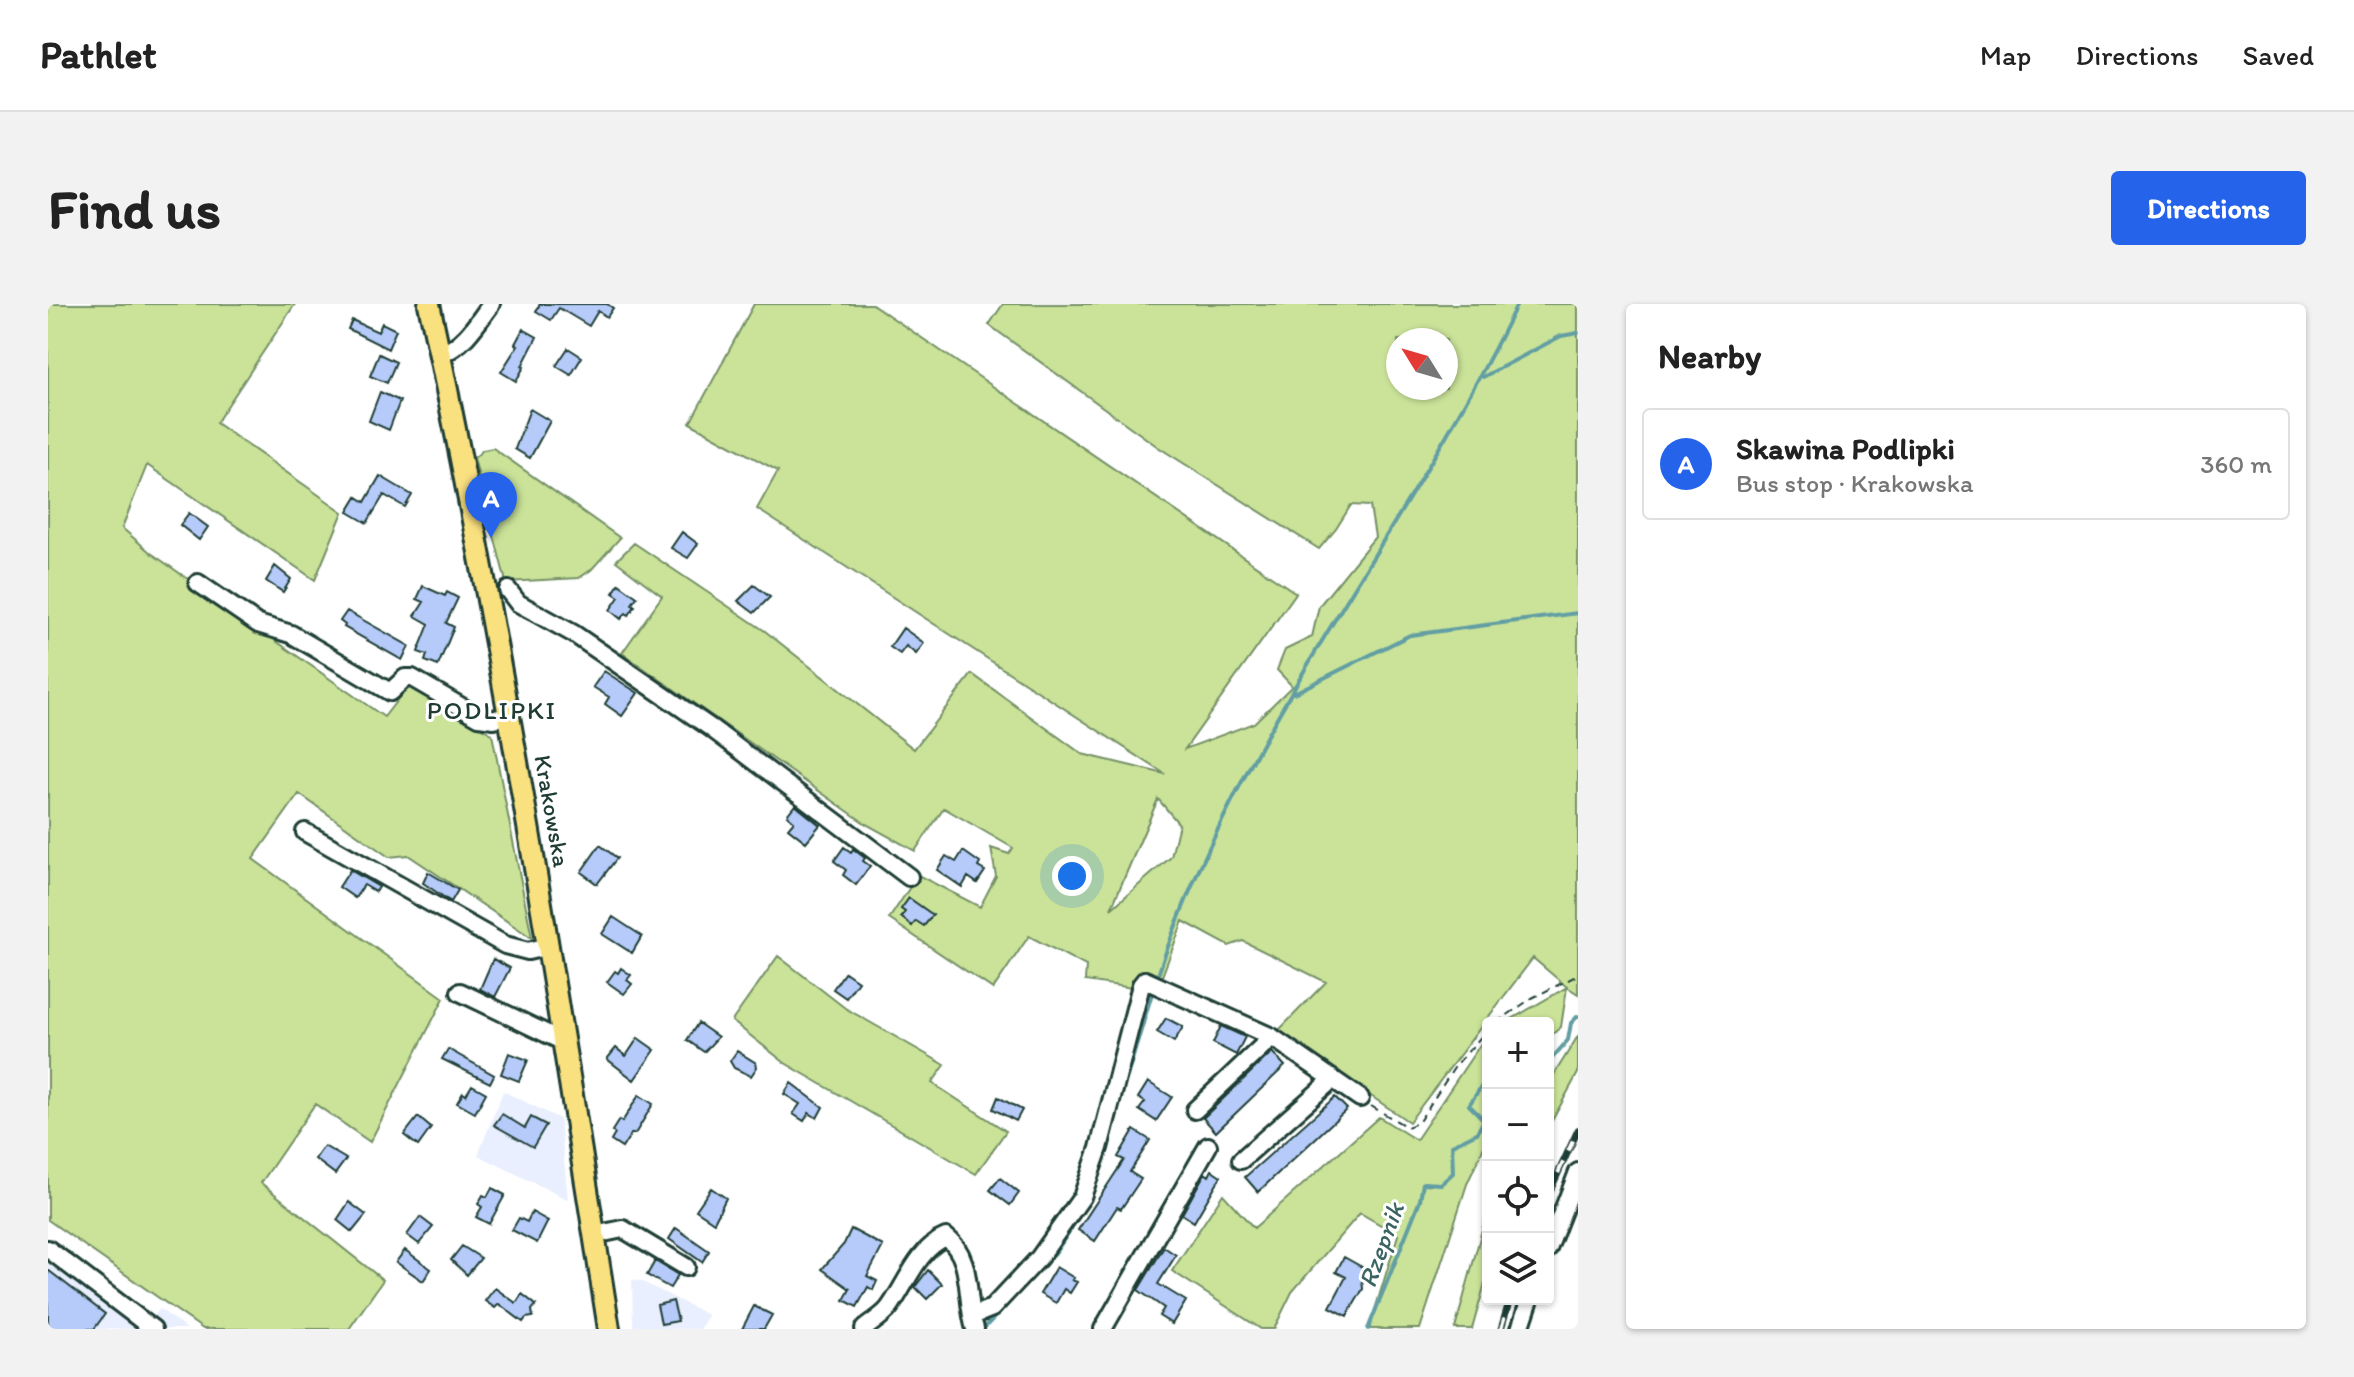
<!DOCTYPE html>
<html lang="en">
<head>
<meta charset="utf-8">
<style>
  body { margin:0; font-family:Itim,sans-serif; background:#f2f2f2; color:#222 }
  .controls { position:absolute; right:24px; bottom:24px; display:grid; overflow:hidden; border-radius:8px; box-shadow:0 2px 6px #0004 }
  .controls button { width:72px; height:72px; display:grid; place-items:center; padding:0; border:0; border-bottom:2px solid #e0e0e0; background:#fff; color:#222; font:40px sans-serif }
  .compass { position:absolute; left:1338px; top:24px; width:72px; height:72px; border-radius:50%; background:#fff; box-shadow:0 2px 6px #0004; rotate:307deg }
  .you { position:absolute; left:1024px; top:572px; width:28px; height:28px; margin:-20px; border:6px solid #fff; border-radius:50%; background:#1a73e8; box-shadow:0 0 0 12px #1a73e833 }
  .badge { display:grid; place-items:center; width:52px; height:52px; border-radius:50%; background:#2563eb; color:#fff; font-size:26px; font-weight:700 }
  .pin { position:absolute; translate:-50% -66px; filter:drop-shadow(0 2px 4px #0008) }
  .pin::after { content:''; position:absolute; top:42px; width:28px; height:24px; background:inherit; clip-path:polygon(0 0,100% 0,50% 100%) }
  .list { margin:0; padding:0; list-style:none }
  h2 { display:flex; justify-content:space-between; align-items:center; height:104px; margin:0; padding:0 32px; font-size:34px }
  h2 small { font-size:26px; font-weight:400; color:#767676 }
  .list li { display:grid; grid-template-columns:52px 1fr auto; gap:24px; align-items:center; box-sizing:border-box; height:112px; margin:0 16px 16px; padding:0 16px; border:2px solid #e0e0e0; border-radius:8px }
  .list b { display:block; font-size:30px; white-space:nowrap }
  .list p { margin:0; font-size:26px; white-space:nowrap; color:#767676 }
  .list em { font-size:26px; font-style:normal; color:#767676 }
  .icon { flex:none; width:44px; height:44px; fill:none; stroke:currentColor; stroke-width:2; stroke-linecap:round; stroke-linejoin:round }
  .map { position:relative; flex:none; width:1530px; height:1025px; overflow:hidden; border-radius:8px }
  header { display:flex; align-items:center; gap:48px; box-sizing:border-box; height:112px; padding:0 40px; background:#fff; border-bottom:2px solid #e0e0e0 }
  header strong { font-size:38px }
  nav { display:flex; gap:44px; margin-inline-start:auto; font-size:28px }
  .intro { display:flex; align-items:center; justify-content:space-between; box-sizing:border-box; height:192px; padding:0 48px }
  h1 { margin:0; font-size:56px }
  .button { padding:20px 36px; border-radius:8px; background:#2563eb; color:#fff; font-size:28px; font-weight:700 }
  main { display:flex; gap:48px; padding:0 48px }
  aside { flex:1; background:#fff; border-radius:8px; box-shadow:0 2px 6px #0004 }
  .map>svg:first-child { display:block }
</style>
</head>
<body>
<header>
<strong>Pathlet</strong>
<nav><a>Map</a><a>Directions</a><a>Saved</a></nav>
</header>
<div class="intro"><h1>Find us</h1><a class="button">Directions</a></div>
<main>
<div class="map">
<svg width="1530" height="1025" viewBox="0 0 1530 1025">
  <rect width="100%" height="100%" fill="#fff"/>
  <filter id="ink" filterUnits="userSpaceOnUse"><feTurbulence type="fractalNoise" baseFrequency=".0125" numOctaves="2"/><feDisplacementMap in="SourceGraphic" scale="16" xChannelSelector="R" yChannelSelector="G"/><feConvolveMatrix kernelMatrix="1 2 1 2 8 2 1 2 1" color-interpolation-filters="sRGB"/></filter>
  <g filter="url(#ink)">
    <path fill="#e9effe" d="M455,787l57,28 8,81 -90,-45z
      M0,937l102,79 10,-11 27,20h-139z
      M584,976l9,1 67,34 -8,14h-54l-13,-3z"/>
    <path fill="#cae399" stroke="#749066" stroke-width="2" fill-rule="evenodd" d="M0,0h247l-79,119 127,89 -28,68 -168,-115 -25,63 29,25 233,164 24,-31h8l76,48 40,204 -124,-83 -19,2 -90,-63 -46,65 191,139 -74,144 -55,-38 -54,79 122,97 -34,49h-146l-155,-109z
      M706,0h118l424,289 -111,156 69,-26 38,-37 -15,-16 8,-20 27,-13 7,-31 56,-69 -5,-31 -19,-1 -15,24 -17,20 -161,-102 -169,-122 14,-21h575v690l-11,-7 -6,40 -13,11v-15h-43l62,-36 -34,-29 -124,164 -132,-90 49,-50 -83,-41 -14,5 -46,-25 -22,58 -20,-9 -9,18 -47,-7 1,-15 -57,-30 -36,53 -104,-70 29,-44 62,32 16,-31 -5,-28 18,6 4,-6 -69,-40 -29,43 -49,-27 -244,-171 40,-57 -46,-35 18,-18 131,88 149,118 58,-75 110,80 83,20 -408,-265 21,-38 -88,-48zM1350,36h48v48h-48zM1110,495l21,25 -8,33 -60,52z
      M445,144l127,90 -29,32 -12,8 -73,4 -32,-124 9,-8z
      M730,652l67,52 100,57 -13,18 74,48 -30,43 -191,-111 -53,-42z
      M1440,729v105l-21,46 -47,145h-51l29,-94 -38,-22 -68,79 -18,37h-13l-89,-58 51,-77 31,34 125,-111 37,23z
      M1530,732v37l-30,55v-44z
      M1440,904v65l-16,56h-17z"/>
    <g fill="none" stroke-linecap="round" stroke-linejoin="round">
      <path stroke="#629ea3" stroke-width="4" d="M1435,73l78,-41 17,-3
        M1246,389l116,-58 168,-22
        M1109,674c80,-244 249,-445 360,-674
        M1500,759l20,-23 3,-17 7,-7
        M1079,773l26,-87
        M1068,809l6,-21
        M972,986l35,-37 16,-24
        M935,1025l28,-29
        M1320,1025l52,-129 3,-17 18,1 12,-11 -1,-28 25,-12 7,-13 -15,-15 14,-21h5"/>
    </g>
    <path fill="#b6cbfa" stroke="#1f3d34" stroke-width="2" d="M492,0h67l6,4 -6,9 -9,-6 -9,15 -30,-18 -8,12 -15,-9z
      M304,16l26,12 4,-9 14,7 -8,19 -40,-20z
      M475,25l14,8 -15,29 2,1 -8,14 -15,-9 17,-27 -3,-1z
      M520,44l14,9 -11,18 -15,-9z
      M331,50l17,8 -9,21 -17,-7z
      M332,88l20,9 -11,29 -20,-9z
      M482,105l20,12 -20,37 -15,-9z
      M332,172l32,19 -7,12 -21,-12 -17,28 -19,-11 9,-15 8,5z
      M141,209l19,14 -9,13 -19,-15z
      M634,228l16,12 -10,14 -17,-10z
      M227,262l16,13 -8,13 -17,-11z
      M571,280l18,13 -5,7 3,2 -6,9 -3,-2 -5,6 -11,-9 9,-13 -6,-4z
      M706,281l16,12 -16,16 -16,-12z
      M375,282l22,10 2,-4 11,6 -12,25 8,4 -16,39 -13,-5 2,-6 -9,-3 11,-28 -14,-8 9,-14 -7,-3z
      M299,307l62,35 -7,14 -58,-33 1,-2 -5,-4z
      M855,324l21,15 -8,11 -10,-8 -6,8 -10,-7z
      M556,367l34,22 -16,23 -17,-12 4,-7 -16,-10z
      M747,501l25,20 -14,17 -18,-14 6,-7 -7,-6z
      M552,541l17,13 -20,26 -16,-12z
      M796,543l7,5 2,-3 12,9 -2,3 7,5 -14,19 -13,-10 3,-5 -12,-9z
      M915,547l17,12 -2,4 7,4 -8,12 -9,-6 -6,10 -25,-17 9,-14 10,6z
      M302,566l29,17 -3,5 -12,-7 -9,13 -16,-11z
      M380,568l30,18 -7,12 -28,-19z
      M861,594l24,17 -9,11 -8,-5 -4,5 -11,-9 4,-5 -4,-3z
      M565,613l29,19 -10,17 -30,-19z
      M445,655l17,9 -15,29 -15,-8z
      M573,664l10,7 -4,5 5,4 -8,10 -17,-12 8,-11 3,2z
      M797,668l13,9 -12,17 -13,-9z
      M1118,714l17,9 -9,15 -17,-10z
      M650,719l20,14 -14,15 -17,-12z
      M1173,722l24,11 -9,18 -23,-12z
      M590,734l17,12 -21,30 -27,-21 9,-11 10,8z
      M400,745l46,26 -4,8 -48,-24z
      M689,747l19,12 1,4 -6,9 -17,-8 -4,-7z
      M1224,748l13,14 -69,66 -13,-14z
      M461,749l19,7 -9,21 -18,-7z
      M1100,778l24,15 -16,24 -17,-11 6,-8 -7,-4z
      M743,779l32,24 -6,11 -8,-5 -5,8 -11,-7 7,-10 -16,-10z
      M424,781l14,8 -11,20 -18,-10 6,-10 3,2z
      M591,791l14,9 -18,30h-4l-9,14 -11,-7 4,-7 -3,-3 7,-11 3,2z
      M950,793l24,13 -6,11 -23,-12z
      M1287,793l12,12 -89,83 -13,-15z
      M454,810l23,14 6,-11 15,8 -13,22 -39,-22z
      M370,813l13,11 -13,18 -14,-11z
      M1086,826l16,10 -20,32 11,7 -20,30 -4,-2 -22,34 -17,-11 46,-70 -6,-3z
      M276,842l22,13 -11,15 -20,-15z
      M1164,866l9,6 -27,46 -12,-8 23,-41 4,3z
      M952,874l19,15 -9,12 -20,-15z
      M444,884l13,7 -16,29 -13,-7 6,-10 -4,-3 5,-9 4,2z
      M663,884l15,10 -12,24 -18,-12z
      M301,898l17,13 -14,17 -15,-12z
      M484,908l16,9 -11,22 -25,-13 7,-12 8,4z
      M372,913l13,10 -14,17 -12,-9z
      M628,924l33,23 -7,11 -33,-23z
      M803,925l32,17 -16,30 10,5 -4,9 -5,-3 -11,20 -13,-7 6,-11 -28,-20 22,-25z
      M414,942l19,12 -14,17 -16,-15z
      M1116,943l12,8 -18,29 28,17 -14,23 -13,-8 5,-8 -26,-18z
      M357,946l26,19 -8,12 -27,-19z
      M1296,953l23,13 -5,9 1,10 -16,27 -17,-9 16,-30 -10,-5z
      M607,957l23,14 -8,13 -23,-13z
      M1008,963l18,11 -2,2 5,2 -7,11 -6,-4 -8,14 -16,-9z
      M0,966l57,44 -11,15h-46z
      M880,966l14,14 -15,15 -12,-12z
      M447,984l21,15 6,-9 14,11 -4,5 1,7 -7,1 -3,4 -24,-18 -4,4 -10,-7z
      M625,997l5,20 -17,3 -4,-19z
      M706,1002l18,9 -8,14h-22z"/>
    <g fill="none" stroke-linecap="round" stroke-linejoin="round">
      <g stroke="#1f3d34" stroke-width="22">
        <path id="minor" d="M392,51c24,-10 36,-30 51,-51
          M150,279l60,41 33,10 99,58 15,-14h7l67,39 15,2 15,-3
          M460,286l10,13 56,31 137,94 198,149
          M257,528l200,113 23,6 21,-5
          M412,688l104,50
          M1147,806l77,-73
          M1193,856l92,-81
          M546,931l29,-6 63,38
          M0,945l105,80
          M1500,945l30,-77
          M924,1012l20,-8 47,-50 43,-61 17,-49 42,-163 4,-5 127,57 88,61
          M816,1025c8,-7 19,-13 25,-21 17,-23 29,-60 57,-71 28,21 19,61 29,92
          M1055,1025l105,-183
          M1472,1025l10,-30"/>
      </g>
      <g stroke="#1f3d34" stroke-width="26">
        <path id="major" d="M381,0c73,339 126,682 180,1025"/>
      </g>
      <path stroke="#1f3d34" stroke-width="2" stroke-dasharray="8 6" stroke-linecap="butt" d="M1448,719l36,-25 46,-23
        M1323,802l36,21 11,-4 38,-58 32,-36"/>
      <use href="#minor" stroke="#fff" stroke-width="16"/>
      <use href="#major" stroke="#fae180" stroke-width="20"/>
      <g stroke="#1f3d34" stroke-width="7">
        <path id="rail" d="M1500,891l30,-65
          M1453,1025l9,-30"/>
      </g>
      <use href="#rail" stroke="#fff" stroke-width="4" stroke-dasharray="12" stroke-linecap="butt"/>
    </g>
  </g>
  <g text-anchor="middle" stroke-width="6" stroke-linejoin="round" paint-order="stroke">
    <g font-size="24" fill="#1f3d34" stroke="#fff">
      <text transform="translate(504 507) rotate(80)" y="8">Krakowska</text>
    </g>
    <g font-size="26" letter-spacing="2" fill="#1f3d34" stroke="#fff">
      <text x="444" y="415">PODLIPKI</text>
    </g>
    <g font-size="26" font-style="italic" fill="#3b6562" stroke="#fff">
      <text transform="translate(1333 941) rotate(-70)" y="9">Rzepnik</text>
    </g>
  </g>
</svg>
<div class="controls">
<button>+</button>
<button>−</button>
<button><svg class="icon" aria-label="locate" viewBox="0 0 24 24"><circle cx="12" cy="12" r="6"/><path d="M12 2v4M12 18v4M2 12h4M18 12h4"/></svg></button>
<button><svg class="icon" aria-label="layers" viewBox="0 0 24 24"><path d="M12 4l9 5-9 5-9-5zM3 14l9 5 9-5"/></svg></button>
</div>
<svg class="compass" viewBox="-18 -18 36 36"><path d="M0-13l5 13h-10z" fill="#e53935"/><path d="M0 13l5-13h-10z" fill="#767676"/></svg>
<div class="you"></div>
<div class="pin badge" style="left:443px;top:234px">A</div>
</div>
<aside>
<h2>Nearby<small></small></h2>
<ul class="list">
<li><span class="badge">A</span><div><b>Skawina Podlipki</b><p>Bus stop · Krakowska</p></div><em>360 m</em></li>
</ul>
</aside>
</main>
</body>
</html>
